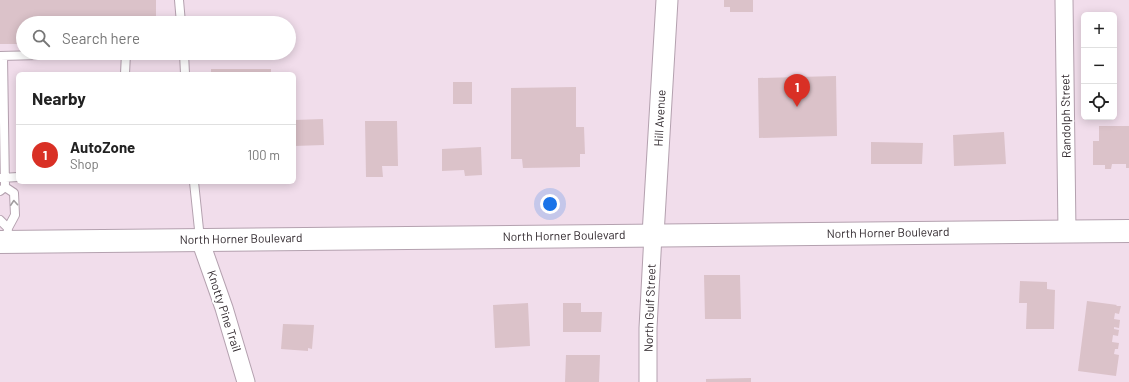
<!DOCTYPE html>
<html lang="en">
<head>
<meta charset="utf-8">
<style>
  body { margin:0; font-family:Barlow,sans-serif; background:#f6f6f6; color:#222 }
  .controls { position:absolute; right:12px; top:12px; display:grid; overflow:hidden; border-radius:6px; box-shadow:0 2px 10px #0003 }
  .controls button { width:36px; height:36px; display:grid; place-items:center; padding:0; border:0; border-bottom:1px solid #e0e0e0; background:#fff; color:#222; font:20px sans-serif }
  .you { position:absolute; left:550px; top:204px; width:14px; height:14px; margin:-10px; border:3px solid #fff; border-radius:50%; background:#1a73e8; box-shadow:0 0 0 6px #1a73e833 }
  .badge { display:grid; place-items:center; width:26px; height:26px; border-radius:50%; background:#d93025; color:#fff; font-size:13px; font-weight:700 }
  .pin { position:absolute; translate:-50% -33px; filter:drop-shadow(0 1px 2px #0008) }
  .pin::after { content:''; position:absolute; top:21px; width:14px; height:12px; background:inherit; clip-path:polygon(0 0,100% 0,50% 100%) }
  .list { margin:0; padding:0; list-style:none }
  h2 { display:flex; justify-content:space-between; align-items:center; height:52px; margin:0; padding:0 16px; font-size:17px }
  h2 small { font-size:13px; font-weight:400; color:#767676 }
  .list li { display:grid; grid-template-columns:26px 1fr auto; gap:12px; align-items:center; box-sizing:border-box; height:60px; padding:0 16px; border-top:1px solid #e0e0e0 }
  .list b { display:block; font-size:15px; white-space:nowrap }
  .list p { margin:0; font-size:13px; white-space:nowrap; color:#767676 }
  .list em { font-size:13px; font-style:normal; color:#767676 }
  .icon { flex:none; width:22px; height:22px; fill:none; stroke:currentColor; stroke-width:2; stroke-linecap:round; stroke-linejoin:round }
  .map { position:relative; flex:none; width:1129px; height:382px; overflow:hidden }
  .search { position:absolute; background:#fff; box-shadow:0 2px 10px #0003; left:16px; top:16px; width:280px; height:44px; display:flex; align-items:center; gap:10px; box-sizing:border-box; padding:0 14px; border-radius:22px; color:#767676; font-size:15px }
  .panel { position:absolute; background:#fff; box-shadow:0 2px 10px #0003; left:16px; top:72px; width:280px; height:112px; border-radius:6px }
  .map>svg:first-child { display:block }
</style>
</head>
<body>
<div class="map">
<svg width="1129" height="382" viewBox="0 0 1129 382">
  <rect width="100%" height="100%" fill="#f1ddeb"/>
  <path fill="#dbc2c9" d="M0,0h156v23h-133v21h-23z
    M724,0h29v12h-23v-5h-6z
    M211,69h60v5h-60z
    M836,76l1,60 -78,2 -1,-60z
    M453,82h19v22h-19z
    M576,87v40h8l1,27h-5v13l-57,1 -1,-9h-11v-71z
    M323,119l1,26 -30,1v-26z
    M365,121h32l1,45h-16l1,11h-17z
    M1099,126h30v42h-3v-4h-14l-1,5h-6v-4h-12v-24h6z
    M1004,132l2,32 -52,2 -1,-31z
    M871,142l52,1 -1,21h-51z
    M481,147l1,28 -17,1 -1,-6 -22,1v-22z
    M704,275h36l1,44h-36z
    M1020,281l27,1v7l8,1 -1,39h-28l1,-26h-8z
    M1087,301l30,4 -1,1h5l-2,8 -4,-1 -1,6 6,1 -1,8 -5,-1v2l5,1 -1,6 -5,-1 -1,7 7,1 -1,6h-3l-1,5 5,1 -3,21 -38,-5z
    M528,303l2,43 -35,2 -2,-43z
    M563,303h18v9h21l-1,20h-38z
    M283,324l31,1 -2,24 -4,-1v3l-27,-2z
    M566,355h34l-1,27h-34z
    M751,378v4h-45v-3z"/>
  <g fill="none" stroke-linecap="round" stroke-linejoin="round">
    <g stroke="#b4a1af" stroke-width="10">
      <path id="service" d="M179,0l2,23
        M184,53l1,21
        M0,56l123,-3
        M3,56l2,131
        M125,74l1,-21
        M1,178l17,-1
        M194,182l6,57
        M0,191l5,-4 9,6 1,22 -7,13 -1,13
        M0,220l8,8"/>
    </g>
    <g stroke="#b4a1af" stroke-width="19">
      <path id="minor" d="M1064,0l3,231
        M200,240l24,68 22,74
        M648,382v-54l5,-93"/>
    </g>
    <g stroke="#b4a1af" stroke-width="23">
      <path id="tertiary" d="M653,235l14,-235"/>
    </g>
    <g stroke="#b4a1af" stroke-width="24">
      <path id="primary" d="M0,242l1129,-11"/>
    </g>
    <use href="#service" stroke="#fff" stroke-width="8"/>
    <use href="#minor" stroke="#fff" stroke-width="17"/>
    <use href="#tertiary" stroke="#fff" stroke-width="21"/>
    <use href="#primary" stroke="#fff" stroke-width="22"/>
  </g>
  <defs><path id="oneway-chevron" d="M-2-3.5L2.5 0L-2 3.5" fill="none" stroke-width="1.6" stroke-linecap="round" stroke-linejoin="round"/></defs>
  <use stroke="#a29ea0" href="#oneway-chevron" transform="translate(14 203) rotate(-94)"/>
  <g text-anchor="middle" stroke-width="4" stroke-linejoin="round" paint-order="stroke">
    <g font-size="12" fill="#30282d" stroke="#fff">
      <text transform="translate(1066 116) rotate(-91)" y="4">Randolph Street</text>
      <text transform="translate(660 118) rotate(-87)" y="4">Hill Avenue</text>
      <text transform="translate(888 233) rotate(-1)" y="4">North Horner Boulevard</text>
      <text transform="translate(564 236) rotate(-1)" y="4">North Horner Boulevard</text>
      <text transform="translate(241 239) rotate(-1)" y="4">North Horner Boulevard</text>
      <text transform="translate(650 308) rotate(-88)" y="4">North Gulf Street</text>
      <text transform="translate(224 311) rotate(72)" y="4">Knotty Pine Trail</text>
    </g>
  </g>
</svg>
<div class="controls">
<button>+</button>
<button>−</button>
<button><svg class="icon" aria-label="locate" viewBox="0 0 24 24"><circle cx="12" cy="12" r="6"/><path d="M12 2v4M12 18v4M2 12h4M18 12h4"/></svg></button>
</div>
<div class="you"></div>
<div class="pin badge" style="left:797px;top:107px">1</div>
<div class="search"><svg class="icon" aria-label="search" viewBox="0 0 24 24"><circle cx="10" cy="10" r="6"/><path d="M15 15l6 6"/></svg>Search here</div>
<section class="panel">
<h2>Nearby<small></small></h2>
<ul class="list">
<li><span class="badge">1</span><div><b>AutoZone</b><p>Shop</p></div><em>100 m</em></li>
</ul>
</section>
</div>
</body>
</html>
